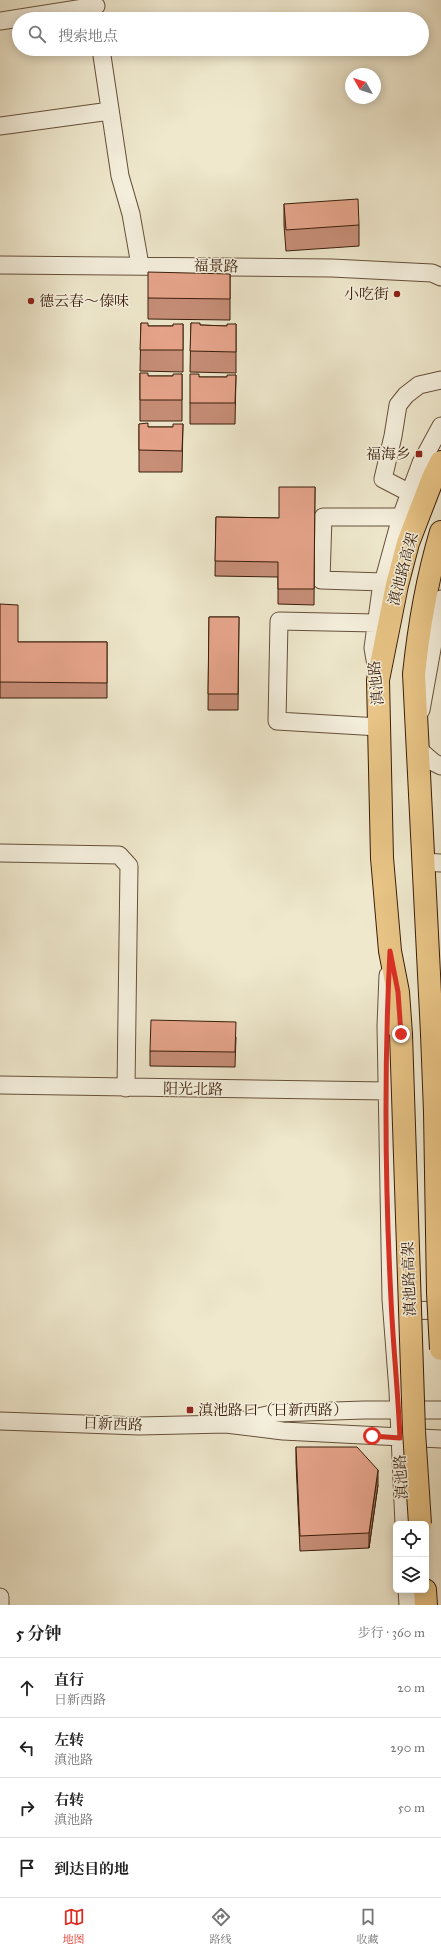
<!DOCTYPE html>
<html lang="zh">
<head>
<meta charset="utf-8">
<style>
  body { margin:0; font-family:"IM FELL Great Primer","Noto Serif SC",serif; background:#f2f2f2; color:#222 }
  .controls { position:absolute; right:12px; bottom:12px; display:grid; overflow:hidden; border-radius:6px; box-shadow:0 2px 10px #0003 }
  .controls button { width:36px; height:36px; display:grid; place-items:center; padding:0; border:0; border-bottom:1px solid #e0e0e0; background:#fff; color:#222; font:20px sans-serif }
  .compass { position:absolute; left:345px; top:68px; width:36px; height:36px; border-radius:50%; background:#fff; box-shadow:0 2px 10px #0003; rotate:309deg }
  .stop { position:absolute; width:12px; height:12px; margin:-9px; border:3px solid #d93025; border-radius:50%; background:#fff }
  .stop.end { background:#d93025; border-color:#fff; box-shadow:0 1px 4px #0008 }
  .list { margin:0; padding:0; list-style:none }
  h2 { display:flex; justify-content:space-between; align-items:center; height:52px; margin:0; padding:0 16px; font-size:17px }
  h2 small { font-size:13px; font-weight:400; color:#767676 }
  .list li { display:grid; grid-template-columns:26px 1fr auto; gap:12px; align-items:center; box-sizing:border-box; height:60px; padding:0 16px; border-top:1px solid #e0e0e0 }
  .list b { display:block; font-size:15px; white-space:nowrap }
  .list p { margin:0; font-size:13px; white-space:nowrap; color:#767676 }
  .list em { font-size:13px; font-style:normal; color:#767676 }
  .icon { flex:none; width:22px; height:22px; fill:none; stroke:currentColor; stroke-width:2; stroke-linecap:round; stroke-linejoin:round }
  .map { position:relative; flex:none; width:441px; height:1605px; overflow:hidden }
  .search { position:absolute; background:#fff; box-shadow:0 2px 10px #0003; left:12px; right:12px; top:12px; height:44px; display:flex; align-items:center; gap:10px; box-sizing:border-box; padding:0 14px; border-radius:22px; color:#767676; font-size:15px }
  .sheet { height:292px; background:#fff }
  nav { display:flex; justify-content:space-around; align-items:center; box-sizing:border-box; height:56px; border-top:1px solid #e0e0e0; background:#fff; font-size:11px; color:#767676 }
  nav a { display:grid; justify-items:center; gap:2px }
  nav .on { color:#d93025 }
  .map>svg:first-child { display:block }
</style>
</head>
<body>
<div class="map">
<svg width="441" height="1605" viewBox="0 0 441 1605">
  <rect width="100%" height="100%" fill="#efe8cd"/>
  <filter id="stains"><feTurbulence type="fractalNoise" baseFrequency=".005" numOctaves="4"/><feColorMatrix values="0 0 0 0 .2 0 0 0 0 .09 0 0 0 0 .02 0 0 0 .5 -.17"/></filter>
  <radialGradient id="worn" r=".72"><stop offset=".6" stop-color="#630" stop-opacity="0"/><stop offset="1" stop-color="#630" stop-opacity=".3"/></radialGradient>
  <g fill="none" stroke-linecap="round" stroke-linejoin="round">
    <g stroke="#66503a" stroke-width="19">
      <path id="minor" d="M0,21l96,-15
        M101,49l19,127 11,38 9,51
        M0,126l110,-15
        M0,265l332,3 100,5 9,4
        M410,493l-27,-14 10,-43 5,-31 8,-10 13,-10 22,-5
        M383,582l-62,-2 2,-63h78
        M376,623l-97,-2 -2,100 102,6
        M377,671l-4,-23 8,-58 20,-73 20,-54 20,-37
        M421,710l20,-111
        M418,749l15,13 8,4
        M0,853l119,2 10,11 -3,222
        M422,862l19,1
        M388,975l-2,51 5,273 7,92 6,133
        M0,1085l387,6
        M398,1311l43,-1
        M0,1421l139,5 87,-2 57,7 158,8
        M240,1421l36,-8 88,-3h77
        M407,1590l1,15
        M0,1597v8"/>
    </g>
    <g stroke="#391d09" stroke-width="24">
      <path id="major" d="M401,1034l-3,-42 -8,-41 -8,-93 -4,-178 19,-95 11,-42 25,-65 8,-16
        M432,1034l-18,-360c5,-48 13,-95 27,-142
        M425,1590l1,15"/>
    </g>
    <use href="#minor" stroke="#f5f0de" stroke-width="17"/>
    <use href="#major" stroke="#e8c486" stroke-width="22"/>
    <g stroke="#391d09" stroke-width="24" stroke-linecap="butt">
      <path id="major-bridge" d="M401,1034l13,397 6,93
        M432,1034l3,78 3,181 3,56"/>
    </g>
    <use href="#major-bridge" stroke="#e8c486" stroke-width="22"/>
  </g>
  <path fill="#c78e78" stroke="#391d09" d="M284,204l75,21v21l-73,5 -2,-26z
    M230,274v46l-82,-1v-21z
    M141,323l7,3h25l10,-2v48l-43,-1z
    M191,323l9,2 27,1 9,-2v49l-46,-1z
    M140,373l8,3h25l9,-2v47h-42z
    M236,375l-1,49h-45v-21l9,-26h28z
    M139,424l9,3h25l10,-3 -1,48h-43z
    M315,487l-1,118 -36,-1v-27l-63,-1 1,-59 63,1z
    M0,604l18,38h89v56h-107z
    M209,617h30l-1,93h-30z
    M236,1037l-1,30 -85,-1v-15z
    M296,1447l82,38 -9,63 -69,3 -4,-89z"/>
  <path fill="#a27462" stroke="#391d09" d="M378,1470v15l-9,63v-15z"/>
  <path fill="#e7a58c" stroke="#391d09" d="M358,199l1,26 -73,5 -2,-26z
    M148,272l82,2v25l-82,-1z
    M141,323h7v3h25v-2h10v26h-43z
    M191,323h9v2l27,1v-2h9v28l-46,-1z
    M140,373h8v3h25v-2h9v26h-42z
    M190,374h9v3h28v-2h9l-1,28h-45z
    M148,423v4h25v-3h10l-1,27 -43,-1v-26z
    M279,487h36l-1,102h-36v-27l-63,-1 1,-44 63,1z
    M0,604l18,1v37h89v41l-107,-1z
    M209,617h30l-1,77h-30z
    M151,1020l85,2 -1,30 -85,-1z
    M296,1447h61l21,23 -9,63 -69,3z"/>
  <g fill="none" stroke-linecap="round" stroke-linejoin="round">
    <path stroke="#d93025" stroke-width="5" d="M372,1436l28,2c-2,-47 -7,-93 -9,-139 -6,-116 -7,-232 -1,-348l8,41 3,42"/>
  </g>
  <g fill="#8f2418" stroke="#f5f0de" stroke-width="1.5">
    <circle cx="397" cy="294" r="4"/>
    <circle cx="31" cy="301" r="4"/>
    <rect x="415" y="450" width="8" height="8" rx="2"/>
    <rect x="186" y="1406" width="8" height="8" rx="2"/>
  </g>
  <g text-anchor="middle" stroke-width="3" stroke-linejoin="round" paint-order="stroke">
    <g font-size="15" fill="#391d09" stroke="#f5f0de">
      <text transform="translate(216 266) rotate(1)" y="5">福景路</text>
      <text transform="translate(403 569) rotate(-75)" y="5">滇池路高架</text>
      <text transform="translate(376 683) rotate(-95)" y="5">滇池路</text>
      <text transform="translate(193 1089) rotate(1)" y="5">阳光北路</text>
      <text transform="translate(409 1279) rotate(-92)" y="5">滇池路高架</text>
      <text transform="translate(113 1424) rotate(2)" y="5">日新西路</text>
      <text transform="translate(401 1477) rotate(-93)" y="5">滇池路</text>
    </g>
    <g font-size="15" fill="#391d09" stroke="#f5f0de" text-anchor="end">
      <text x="389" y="299">小吃街</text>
      <text x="39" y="306" text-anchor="start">德云春～傣味</text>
      <text x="411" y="459">福海乡</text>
      <text x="198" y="1415" text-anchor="start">滇池路口（日新西路）</text>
    </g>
  </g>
  <rect width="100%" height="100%" filter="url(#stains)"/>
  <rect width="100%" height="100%" fill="url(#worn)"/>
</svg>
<div class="controls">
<button><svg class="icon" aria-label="locate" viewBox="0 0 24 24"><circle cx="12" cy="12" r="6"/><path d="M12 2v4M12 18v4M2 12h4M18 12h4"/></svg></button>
<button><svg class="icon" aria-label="layers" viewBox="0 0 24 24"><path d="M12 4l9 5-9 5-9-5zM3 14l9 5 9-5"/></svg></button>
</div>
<svg class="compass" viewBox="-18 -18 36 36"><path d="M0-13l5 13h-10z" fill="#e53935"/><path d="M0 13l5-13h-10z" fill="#767676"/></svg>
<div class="stop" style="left:372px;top:1436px"></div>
<div class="stop end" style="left:401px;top:1034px"></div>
<div class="search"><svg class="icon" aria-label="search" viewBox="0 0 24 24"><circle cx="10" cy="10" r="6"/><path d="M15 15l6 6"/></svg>搜索地点</div>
</div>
<section class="sheet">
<h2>5 分钟<small>步行 · 360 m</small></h2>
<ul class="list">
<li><svg class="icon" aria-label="ahead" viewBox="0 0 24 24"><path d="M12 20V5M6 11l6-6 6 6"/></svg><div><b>直行</b><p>日新西路</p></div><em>20 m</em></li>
<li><svg class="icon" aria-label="left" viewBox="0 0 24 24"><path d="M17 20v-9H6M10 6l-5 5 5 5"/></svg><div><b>左转</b><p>滇池路</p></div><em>290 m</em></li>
<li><svg class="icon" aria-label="right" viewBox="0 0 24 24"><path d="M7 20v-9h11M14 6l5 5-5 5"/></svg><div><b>右转</b><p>滇池路</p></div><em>50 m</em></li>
<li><svg class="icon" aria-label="arrive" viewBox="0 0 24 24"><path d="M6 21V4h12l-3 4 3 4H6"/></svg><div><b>到达目的地</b></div></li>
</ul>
</section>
<nav>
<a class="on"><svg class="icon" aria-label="map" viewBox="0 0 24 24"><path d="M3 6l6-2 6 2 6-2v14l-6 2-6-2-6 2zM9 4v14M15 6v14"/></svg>地图</a>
<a><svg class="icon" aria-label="directions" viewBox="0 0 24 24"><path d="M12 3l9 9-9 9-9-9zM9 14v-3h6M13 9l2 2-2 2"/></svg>路线</a>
<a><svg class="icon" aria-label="saved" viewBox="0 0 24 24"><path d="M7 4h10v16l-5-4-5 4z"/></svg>收藏</a>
</nav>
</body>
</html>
